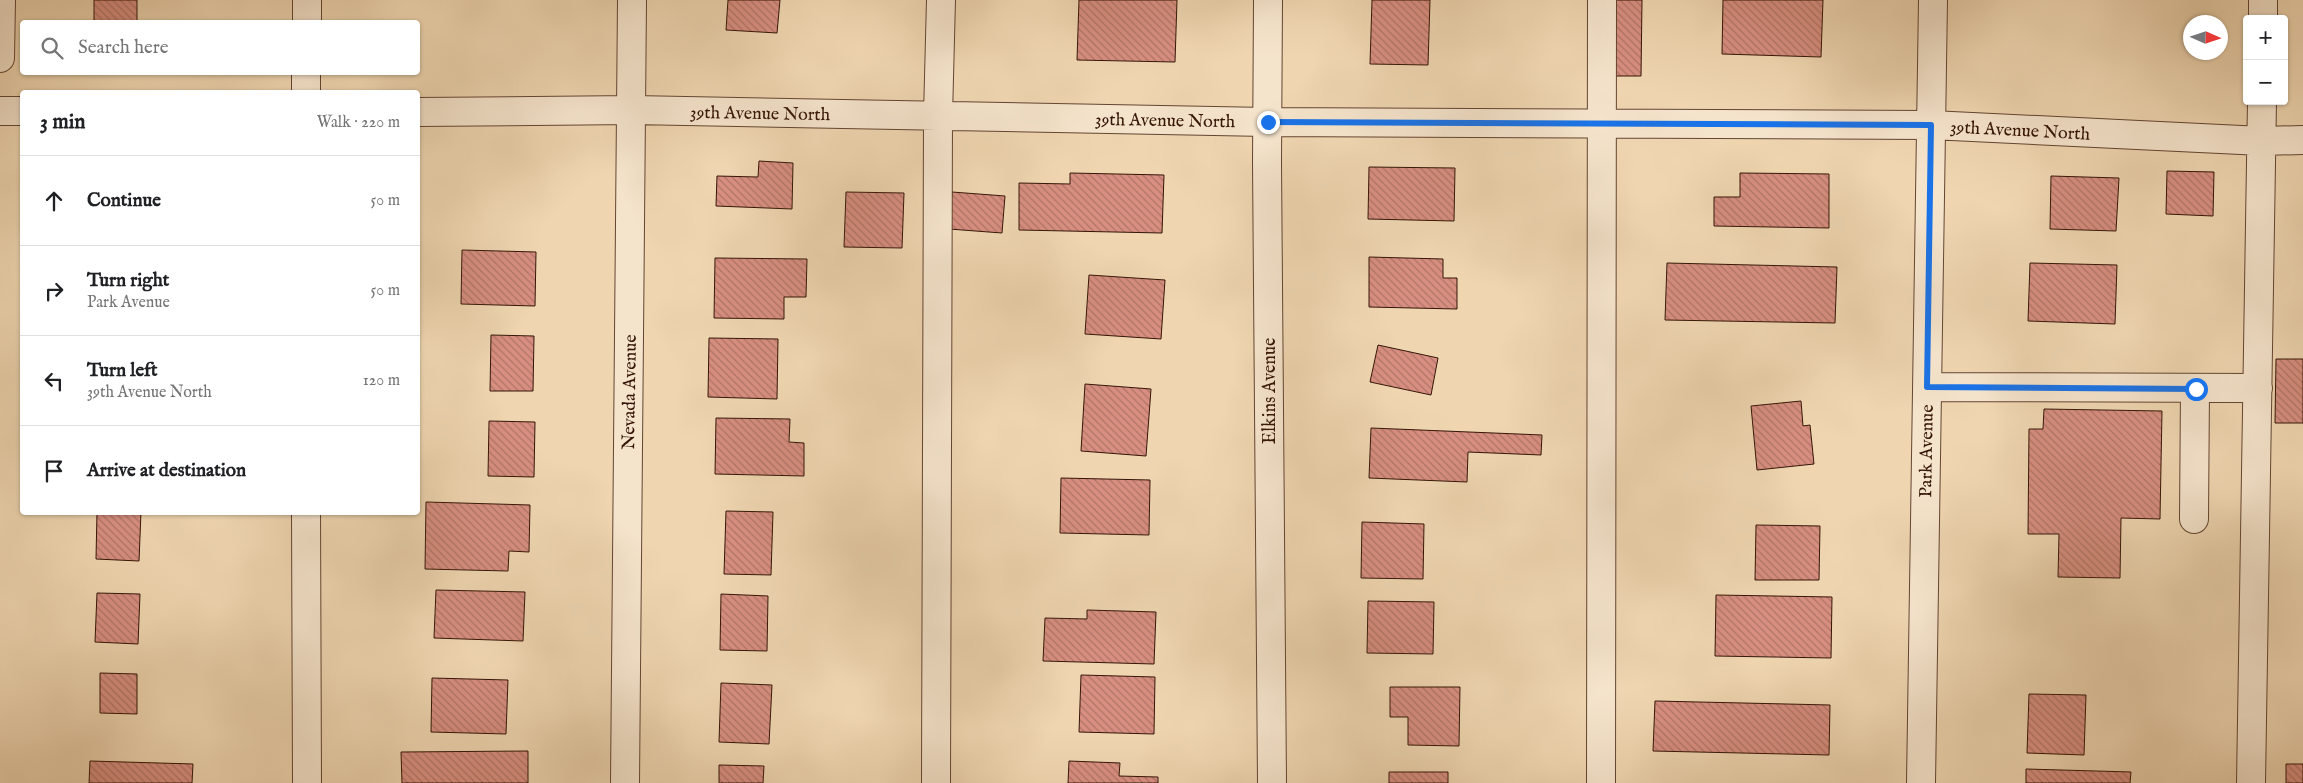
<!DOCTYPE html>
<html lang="en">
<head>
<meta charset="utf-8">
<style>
  body { margin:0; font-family:"IM FELL English",serif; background:#f2f2f2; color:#202124 }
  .controls { position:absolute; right:15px; top:15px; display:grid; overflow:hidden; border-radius:5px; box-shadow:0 1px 4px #0004 }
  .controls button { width:45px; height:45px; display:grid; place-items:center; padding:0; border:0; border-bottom:1px solid #e0e0e0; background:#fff; color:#202124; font:25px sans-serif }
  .compass { position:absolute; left:2183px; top:15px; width:45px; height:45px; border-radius:50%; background:#fff; box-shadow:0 1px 4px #0004; rotate:93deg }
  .stop { position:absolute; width:15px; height:15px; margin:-11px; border:4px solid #1a73e8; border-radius:50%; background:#fff }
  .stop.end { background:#1a73e8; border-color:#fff; box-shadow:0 1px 5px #0008 }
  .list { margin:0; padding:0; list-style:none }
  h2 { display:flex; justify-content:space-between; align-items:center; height:65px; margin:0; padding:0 20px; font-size:21px }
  h2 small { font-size:16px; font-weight:400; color:#757577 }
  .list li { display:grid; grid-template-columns:32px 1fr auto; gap:15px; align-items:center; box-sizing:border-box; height:90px; padding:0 20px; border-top:1px solid #e0e0e0 }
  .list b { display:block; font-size:19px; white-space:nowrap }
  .list p { margin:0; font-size:16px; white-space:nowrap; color:#757577 }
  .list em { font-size:16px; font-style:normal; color:#757577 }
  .icon { flex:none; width:28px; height:28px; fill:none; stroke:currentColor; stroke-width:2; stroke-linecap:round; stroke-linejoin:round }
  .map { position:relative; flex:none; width:2303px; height:783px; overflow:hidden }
  .search { position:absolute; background:#fff; box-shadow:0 1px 4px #0004; left:20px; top:20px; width:400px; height:55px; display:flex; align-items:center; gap:12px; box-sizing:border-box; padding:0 18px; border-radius:5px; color:#757577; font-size:19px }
  .panel { position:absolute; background:#fff; box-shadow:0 1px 4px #0004; left:20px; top:90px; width:400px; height:425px; border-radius:5px }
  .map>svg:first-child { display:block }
</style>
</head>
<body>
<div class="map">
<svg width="2303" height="783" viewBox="0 0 2303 783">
  <defs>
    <pattern id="building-back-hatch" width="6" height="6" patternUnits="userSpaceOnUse" patternTransform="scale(1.25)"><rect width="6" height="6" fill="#d88f81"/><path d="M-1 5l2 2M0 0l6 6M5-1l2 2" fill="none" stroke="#b07468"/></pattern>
  </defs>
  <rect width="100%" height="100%" fill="#efd6b1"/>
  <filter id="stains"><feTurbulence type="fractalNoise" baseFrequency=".004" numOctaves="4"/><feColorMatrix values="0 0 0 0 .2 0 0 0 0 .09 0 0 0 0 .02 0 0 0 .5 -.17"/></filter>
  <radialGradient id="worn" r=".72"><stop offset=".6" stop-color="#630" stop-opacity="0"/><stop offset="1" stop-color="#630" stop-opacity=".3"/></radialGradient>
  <path fill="url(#building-back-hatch)" stroke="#351507" d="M94,0h43v22h-43z
    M728,0h52l-3,33 -51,-3z
    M1079,0h98l-2,62 -98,-2z
    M1372,0h58l-2,65 -58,-1z
    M1616,0h26l-1,76h-26z
    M1723,0h100l-2,57 -99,-3z
    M759,161l34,2 -1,46 -76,-3 1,-30 41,1z
    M1369,167l86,1 -1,53 -86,-2z
    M2167,171l47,1 -1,44 -47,-2z
    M1070,173l94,2 -2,58 -143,-3v-47l51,1z
    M1740,173l89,1v54l-115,-2v-29h26z
    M2051,176l68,2 -3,53 -66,-2z
    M846,192l58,1 -2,55 -58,-1z
    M952,192l53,4 -3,37 -53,-4z
    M462,250l74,2 -1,54 -74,-2z
    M1369,257l74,2v19h14v31l-88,-2z
    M715,258l92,1 -1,38h-22v22l-70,-1z
    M1667,263l170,4 -2,56 -170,-3z
    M2030,263l87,2 -2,59 -87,-3z
    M1089,275l76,5 -4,59 -76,-5z
    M491,335l43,1 -1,55h-43z
    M709,338l69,1 -1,60 -69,-2z
    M1378,345l60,13 -7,37 -61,-13z
    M2276,359h27v64h-28z
    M1085,384l66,5 -5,67 -65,-5z
    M1801,401l2,25 7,-1 4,39 -57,6 -6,-64z
    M2044,409l118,2 -2,108 -39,-1 -1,60 -62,-1 1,-43h-31l1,-105h14z
    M716,418l74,1 -1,23 15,1v33l-89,-2z
    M489,421l46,1 -1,55 -46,-1z
    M1371,428l171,7 -1,20 -73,-3 -1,30 -98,-4z
    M1061,478l89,2 -1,55 -89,-2z
    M426,502l104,3 -1,47 -20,-1 -1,20 -83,-2z
    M726,511l47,1 -2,63 -47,-1z
    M97,512h44l-2,49 -43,-2z
    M1362,522l62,2 -1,55 -62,-1z
    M1756,525l64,1 -1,54h-64z
    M436,590l89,2 -2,49 -89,-3z
    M97,593l43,1 -2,50 -43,-2z
    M721,594l47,2 -1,55 -47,-1z
    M1716,595l116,2 -1,61 -116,-2z
    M1368,601l66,1 -1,52 -66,-1z
    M1087,610l69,2 -2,52 -111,-3 2,-43 42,1z
    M100,673l37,1v40l-37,-1z
    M1081,675l74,2 -1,57 -75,-2z
    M432,678l76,2 -2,54 -75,-2z
    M721,683l51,2 -3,59 -50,-2z
    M1390,687h70l-1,59 -51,-1v-28h-18z
    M2029,694l57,1 -2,60 -57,-2z
    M1655,701l175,4 -1,50 -176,-4z
    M528,751v32h-126l-1,-31z
    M90,761l103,3 -1,19h-103z
    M1069,761l51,2 -1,13 39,1v6h-90z
    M2286,764h17v19h-17z
    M719,765l45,1 -1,17h-44z
    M2026,769l105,3 -1,11h-104z
    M1389,772h59v11h-59z"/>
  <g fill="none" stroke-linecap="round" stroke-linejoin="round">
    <g stroke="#644532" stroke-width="30">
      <path id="minor" d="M1268,0l-1,162 5,621
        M2263,19v-19
        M307,22v-22
        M0,58l1,-58
        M306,92v-20
        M0,111h22
        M418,112l215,-2 634,12 664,3 331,16 41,-1
        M1927,387l331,1
        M306,512l1,271
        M2194,519l1,-130
        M625,783l7,-783
        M936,783l2,-667 3,-116
        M1601,783l1,-783
        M1921,783l12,-783
        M2251,783l11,-682"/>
    </g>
    <use href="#minor" stroke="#f5e4cc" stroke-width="28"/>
  </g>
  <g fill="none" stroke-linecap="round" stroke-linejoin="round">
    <path stroke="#1a73e8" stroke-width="6" d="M1268,122l663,3 -4,262 269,2"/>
  </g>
  <g text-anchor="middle" stroke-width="4" stroke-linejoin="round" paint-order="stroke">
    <g font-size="18" fill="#351507" stroke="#f5e4cc">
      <text transform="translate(760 113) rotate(1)" y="6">39th Avenue North</text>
      <text transform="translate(1165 120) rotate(1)" y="6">39th Avenue North</text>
      <text transform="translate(2020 130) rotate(3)" y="6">39th Avenue North</text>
      <text transform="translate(1269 391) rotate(-90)" y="6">Elkins Avenue</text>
      <text transform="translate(629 392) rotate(-89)" y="6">Nevada Avenue</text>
      <text transform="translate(1926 451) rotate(-89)" y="6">Park Avenue</text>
    </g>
  </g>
  <rect width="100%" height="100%" filter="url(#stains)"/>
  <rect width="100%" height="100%" fill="url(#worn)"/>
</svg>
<div class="controls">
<button>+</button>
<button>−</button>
</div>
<svg class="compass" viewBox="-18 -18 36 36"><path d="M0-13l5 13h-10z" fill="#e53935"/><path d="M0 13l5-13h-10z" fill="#757577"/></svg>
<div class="stop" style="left:2196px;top:389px"></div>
<div class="stop end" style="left:1268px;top:122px"></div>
<div class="search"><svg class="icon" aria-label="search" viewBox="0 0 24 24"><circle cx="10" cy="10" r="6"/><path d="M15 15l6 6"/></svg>Search here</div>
<section class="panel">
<h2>3 min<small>Walk · 220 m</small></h2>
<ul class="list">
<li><svg class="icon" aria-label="ahead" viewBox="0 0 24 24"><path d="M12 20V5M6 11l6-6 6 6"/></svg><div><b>Continue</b></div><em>50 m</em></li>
<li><svg class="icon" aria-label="right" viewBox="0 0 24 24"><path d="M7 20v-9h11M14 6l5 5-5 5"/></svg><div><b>Turn right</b><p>Park Avenue</p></div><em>50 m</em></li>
<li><svg class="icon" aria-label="left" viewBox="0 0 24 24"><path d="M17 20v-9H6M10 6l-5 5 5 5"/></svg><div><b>Turn left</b><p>39th Avenue North</p></div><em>120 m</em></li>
<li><svg class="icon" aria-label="arrive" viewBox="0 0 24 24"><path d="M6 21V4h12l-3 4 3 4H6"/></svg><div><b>Arrive at destination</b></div></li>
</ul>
</section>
</div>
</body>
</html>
